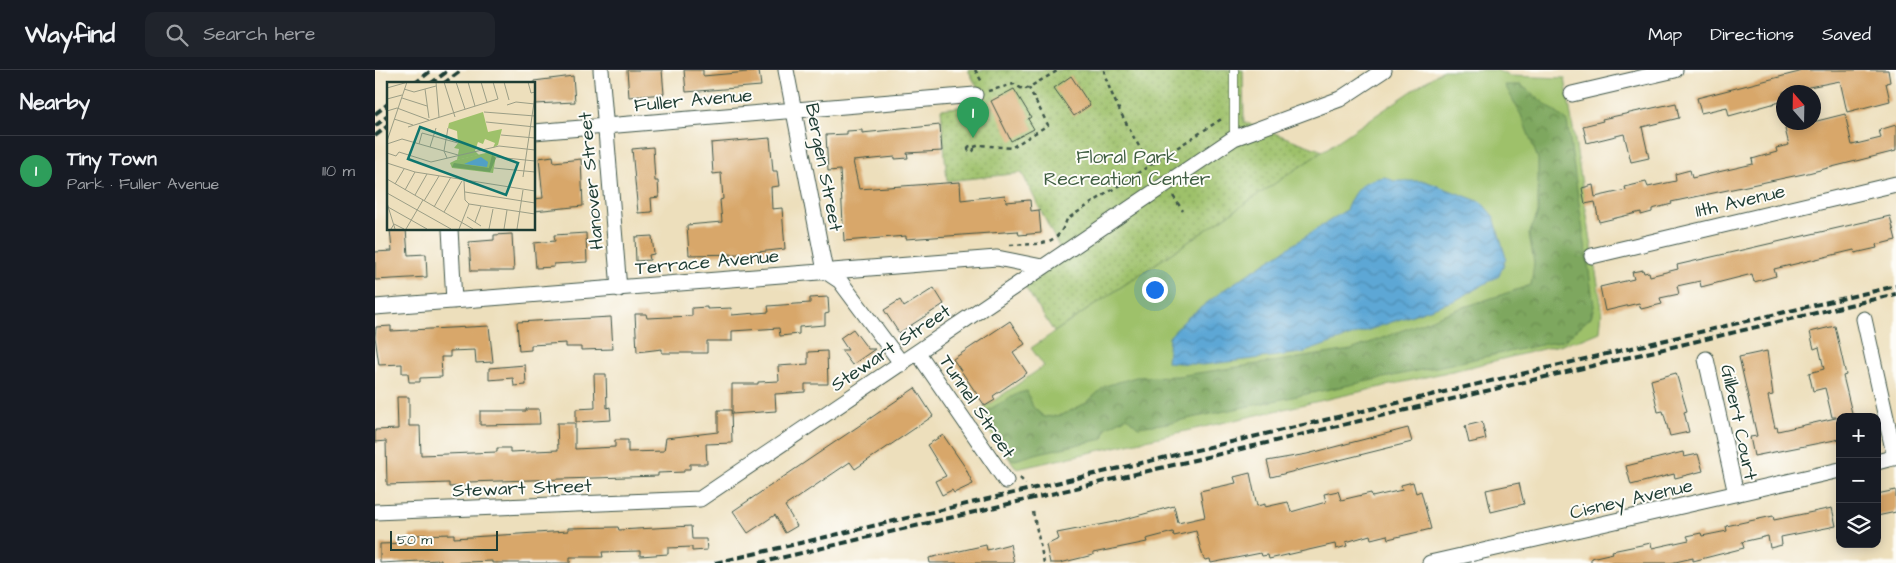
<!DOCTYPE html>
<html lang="en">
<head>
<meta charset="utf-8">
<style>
  body { margin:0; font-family:"Architects Daughter",sans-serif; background:#20242c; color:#f1f3f6 }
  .controls { position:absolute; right:15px; bottom:15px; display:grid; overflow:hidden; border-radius:10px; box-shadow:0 2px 12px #0003 }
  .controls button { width:45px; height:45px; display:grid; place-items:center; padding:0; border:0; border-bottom:1px solid #363941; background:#171b24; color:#f1f3f6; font:25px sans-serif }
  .compass { position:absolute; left:1401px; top:15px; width:45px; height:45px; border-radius:50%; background:#171b24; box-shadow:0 2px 12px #0003; rotate:340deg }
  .scale { position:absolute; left:15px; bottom:12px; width:108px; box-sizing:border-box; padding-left:5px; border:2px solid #1f3d34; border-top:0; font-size:14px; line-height:18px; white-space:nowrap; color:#1f3d34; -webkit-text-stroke:4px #fdfcf7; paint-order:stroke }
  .you { position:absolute; left:779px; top:219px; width:18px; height:18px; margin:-12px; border:4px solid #fff; border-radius:50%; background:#1a73e8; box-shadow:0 0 0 8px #1a73e833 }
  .badge { display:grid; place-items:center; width:32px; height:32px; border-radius:50%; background:#1f6fb2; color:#fff; font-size:16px; font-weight:700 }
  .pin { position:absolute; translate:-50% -41px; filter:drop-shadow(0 1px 2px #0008) }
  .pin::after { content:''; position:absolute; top:26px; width:18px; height:15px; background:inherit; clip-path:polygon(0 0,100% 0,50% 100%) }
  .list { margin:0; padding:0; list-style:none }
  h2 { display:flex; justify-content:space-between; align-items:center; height:65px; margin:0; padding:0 20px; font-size:21px }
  h2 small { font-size:16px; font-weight:400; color:#9ea1a6 }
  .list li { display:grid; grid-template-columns:32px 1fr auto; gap:15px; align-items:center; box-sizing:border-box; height:70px; padding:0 20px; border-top:1px solid #363941 }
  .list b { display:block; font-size:19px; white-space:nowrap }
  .list p { margin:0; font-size:16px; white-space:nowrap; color:#9ea1a6 }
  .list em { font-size:16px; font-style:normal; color:#9ea1a6 }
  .icon { flex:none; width:28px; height:28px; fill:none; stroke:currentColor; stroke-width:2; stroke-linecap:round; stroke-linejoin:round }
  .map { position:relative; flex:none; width:1521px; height:493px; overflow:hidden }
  header { display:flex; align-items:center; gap:30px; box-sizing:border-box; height:70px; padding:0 25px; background:#171b24; border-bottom:1px solid #363941 }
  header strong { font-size:24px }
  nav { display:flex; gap:28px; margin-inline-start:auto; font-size:18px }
  .search { width:350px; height:45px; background:#20242c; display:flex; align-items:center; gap:12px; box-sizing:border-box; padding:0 18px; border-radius:10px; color:#9ea1a6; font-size:19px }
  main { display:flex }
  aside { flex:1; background:#171b24 }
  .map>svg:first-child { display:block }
</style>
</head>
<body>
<header>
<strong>Wayfind</strong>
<div class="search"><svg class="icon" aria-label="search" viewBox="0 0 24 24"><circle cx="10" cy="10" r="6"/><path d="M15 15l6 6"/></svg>Search here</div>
<nav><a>Map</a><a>Directions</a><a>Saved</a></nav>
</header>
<main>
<aside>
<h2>Nearby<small></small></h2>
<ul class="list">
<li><span class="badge" style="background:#2e9e5b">1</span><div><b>Tiny Town</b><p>Park · Fuller Avenue</p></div><em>110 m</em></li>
</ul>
</aside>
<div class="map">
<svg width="1521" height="493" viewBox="0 0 1521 493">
  <defs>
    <pattern id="forest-crowns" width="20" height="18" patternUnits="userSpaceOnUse" patternTransform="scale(1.25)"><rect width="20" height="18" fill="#7ea75e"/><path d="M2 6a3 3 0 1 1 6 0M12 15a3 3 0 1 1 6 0" fill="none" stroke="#67894e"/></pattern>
    <pattern id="park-dots" width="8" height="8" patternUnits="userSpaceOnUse" patternTransform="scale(1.25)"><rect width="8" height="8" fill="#9ec16a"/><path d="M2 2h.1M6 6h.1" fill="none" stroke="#809e58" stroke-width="1.8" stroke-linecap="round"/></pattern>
    <pattern id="water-waves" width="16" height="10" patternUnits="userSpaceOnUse" patternTransform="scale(1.25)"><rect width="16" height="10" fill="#5da7d5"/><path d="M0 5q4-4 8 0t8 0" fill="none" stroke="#4c89ae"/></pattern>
  </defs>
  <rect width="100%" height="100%" fill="#fdfcf7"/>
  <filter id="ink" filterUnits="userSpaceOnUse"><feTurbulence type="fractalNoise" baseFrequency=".02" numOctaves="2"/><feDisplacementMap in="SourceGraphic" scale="10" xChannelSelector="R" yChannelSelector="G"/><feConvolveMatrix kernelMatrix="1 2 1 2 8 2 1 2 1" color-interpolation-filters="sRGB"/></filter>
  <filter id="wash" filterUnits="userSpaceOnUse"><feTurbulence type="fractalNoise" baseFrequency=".0096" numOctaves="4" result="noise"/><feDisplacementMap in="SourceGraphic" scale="20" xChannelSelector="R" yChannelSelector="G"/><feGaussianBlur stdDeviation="1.12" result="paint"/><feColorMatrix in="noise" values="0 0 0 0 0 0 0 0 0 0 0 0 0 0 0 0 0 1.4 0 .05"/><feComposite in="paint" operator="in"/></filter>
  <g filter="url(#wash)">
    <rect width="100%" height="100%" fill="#eddfbc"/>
    <path fill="#9ec16a" stroke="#5e7f4f" d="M1068,0h53l14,6 55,2 37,231 -2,23 -17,7 -113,28 -453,102 -41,-56 68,-47 -13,-18z"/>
    <path fill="url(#forest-crowns)" stroke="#4e7249" d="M1130,15h16l46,36 27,185 -3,11 -26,23 -397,83 -30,4 -11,-10 -21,11 -3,11 -64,14 -24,7 -6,-2 -23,-41 2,-7 31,-17 8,-2 6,16 11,10 18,-2 24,-12 19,-17 31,-9 42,-1 173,-26 104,-40 76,-25 3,-22 -5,-29 9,-21v-54l-17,-44z"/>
    <path fill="url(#park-dots)" stroke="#5e7f4f" d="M593,0h275l1,52 79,29 -269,181 -29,-45 34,-40 -37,-74 -75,8 -6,-72 45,-5z"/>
    <path fill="url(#water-waves)" stroke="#3e7284" d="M1010,107l9,4h31l56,21 13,15 12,41 -7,18 -43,24 -154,53 -99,12 -36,-3 2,-25 18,-19 38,-29 121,-79c9,-21 15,-30 39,-33z"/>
    <g id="blocks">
      <path fill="#d8a76a" d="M252,0h35l2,24 -35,3z
        M309,0h19v6l56,-5 2,15 -75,6z
        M1423,0h90l2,12 -4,1 4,18 -43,11 -7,-31 -57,11v9l-54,15 -2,-9 -26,6 -4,-15 102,-26z
        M198,6l2,26 -41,2v-23z
        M696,6l19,29 -16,11 -20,-28z
        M639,19l17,28 -3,2 6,10 -23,12 -20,-40z
        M1301,33l3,15 -37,9 7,31 -18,4 -7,-28 -37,9 -4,-17 20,-5 -1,-2z
        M1470,44l7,31 29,-7 -2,-8 17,-5v26l-88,22 -137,29 1,2 -20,5v3l-11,3v-3l-42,10 -4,-20 -10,2 -3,-16 11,-3 2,12 31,-7 -1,-3 21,-5 2,5 28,-6 -1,-7 15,-4 2,8 61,-14 -1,-5 25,-7 -1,-4 13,-3 -4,-16z
        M565,55l2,26 -35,2 1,5 -13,1v-2l-42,4 6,28 101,-7 1,18 44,-5 1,7 24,-2 1,11 8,-1 2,23 -22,2 -1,-4 -112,8v-3l-62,5 -4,-71 -12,1 -2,-36 21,-1v-3l15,-1v3z
        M395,68l3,33h4l2,15 -8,1 1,22 10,-1 3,41 -45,5 -51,1 -2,-30 35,-3 -2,-22 3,-1 -2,-26 -8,1 -2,-31z
        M278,77l2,34h3l1,16 -8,1 1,14 -14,1 -6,-64z
        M178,86l1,6 27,-3 2,47 -49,5v-12l9,-1 -4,-40z
        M1515,146l6,24 -20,5 1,3 -22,5 -1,-3 -80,19 2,7 -22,6 -2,-8 -51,13 -1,-6 -23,5 2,8 -19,4 2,6 -21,5 -2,-6 -34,8 -5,-24 34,-8 -2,-7 11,-2 1,3 5,-1 1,4 28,-7 -1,-4z
        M15,159h16l2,26 18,-1 1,23 -52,3v-28l17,-1z
        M211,163l1,29 -33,2v3l-18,1 -2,-25 21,-2 -1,-6z
        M137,164l2,37h-43l-2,-29 25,-2v-5z
        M277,166l2,18 -5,1 1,5 -14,1 -1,-24z
        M559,218l10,16 -45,29 -15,-23 16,-10 4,7z
        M453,227l1,16 -4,1v11l-26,2v7l-19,2 -1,-8 -47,3v10h-25v12h-45v-4l-25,3 -2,-38h11l1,4 45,-2v-8l15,-1v2l24,-1 1,7 37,-3 -1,-6 42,-3v-5z
        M236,247l2,32 -32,1v-3h-15v-4l-35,2v5l-12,1 -2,-29z
        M635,251l15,23 -12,8 14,21 -34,23 2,4 -10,6 -32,-47z
        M16,256v5l98,-5 4,36 -17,1 -1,-13 -25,1v6h-9l1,20 -22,1v4h-11l-1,-9h-6v-9l-23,1 -4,-28 1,-10z
        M1460,256l11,49 -3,1 10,41h-21l-7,-29 -12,3 -4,-18 15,-4 -5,-22 -5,2 -4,-17z
        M478,259l15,20h7l-23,16 -11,-15h7l-8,-12z
        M452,281l1,33h-23v8l-30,2 1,17 -44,3v-30h26v-2l21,-1 -1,-15 30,-2v-12z
        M1392,281l6,44 -5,1 7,32 2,-1 1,4 62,-14v22l-86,17 -4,-19 7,-1 -18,-79z
        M150,295l1,20 -12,1 -1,-8 -24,2v-12z
        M1301,303l11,38 -3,1 5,20 -19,4 -7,-25 -5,1 -7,-32z
        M219,304h12l1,34 3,-1 1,13 -35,2v-13l19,-1z
        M540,318l18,28 -78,53 -5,-7 -65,44 12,20 -12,7 -10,-18 -27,18 -15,-22z
        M22,327h12v29h11l1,29 76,-3v-4h13v4l48,-2 -1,-27h18v26l40,-2v-7h13v12l36,-1 2,-13 52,-6v-22h13l1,33 -26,1 1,20h-17v5h-6v3l-26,1v3l-190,6v4l-19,1v-4l-62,2 -1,-44 -11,1v-12l23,-1z
        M151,339h13l1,15 -60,1v-14h46z
        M1107,352l4,17 -17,4 -4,-17z
        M1033,358l4,14 -141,35 -4,-16 40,-7z
        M568,365l22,32 8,17 -19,9 -2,-3 -10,5 -7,-14 11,-5 -19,-31z
        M1308,382l1,5 14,-3 5,17 -28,7 -1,-4 -43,11 -5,-19z
        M875,403l7,33 8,-2v3l23,-5 3,10 35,-10 -2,-8 14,-3 3,9 30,-7 1,4 30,-7 -1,-5 12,-3 3,11 5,-2 10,38 -43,10 -1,-4 -16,4 -1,-4 -24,7 1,4 -11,3 -1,-5 -66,15 -1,-4 -6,1 -1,-3 -50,10 -1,-4 -5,1 -2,-3 -7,-26 -22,5 -1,-4 -27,7 1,3 -54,11v2l-33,8h-10l-4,-18 13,-6 -2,-6 57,-11 60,-16 4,17 27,-6 -5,-26 36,-8 -2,-6z
        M1144,413l5,21 -33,8 -5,-22z
        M1521,420v22l-19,4v-22z
        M1457,438l4,18 -55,11 1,8 -12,3 -2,-12 -26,6 2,6 -51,13v-3l-22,5h-80v-5l22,-5 -1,-2 39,-8 1,5 37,-8 -2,-4 14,-3 1,3 25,-5 -1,-5 47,-10 1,4z
        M316,456l1,13h14l1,11 -15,1v-4l-24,1v6l-28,2v-5l-38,1 1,5h-33v6h-78v-2l-51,2v-3l-61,3v-19l28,-1 2,-8 44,-1v4l114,-7v-3l50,-1 1,3z
        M635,474l4,19h-84l-1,-5 57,-13 1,5z"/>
    </g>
  </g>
  <g filter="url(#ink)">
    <use href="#blocks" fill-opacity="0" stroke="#3e5548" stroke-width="1"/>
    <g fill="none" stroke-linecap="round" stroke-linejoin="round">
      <g stroke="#3e5548" stroke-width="9">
        <path id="service" d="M859,68v-68"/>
      </g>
      <g stroke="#3e5548" stroke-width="17">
        <path id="minor" d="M226,0l18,219
          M411,0l39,201 15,10 62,83
          M1197,24l103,-24
          M159,62l441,-37
          M75,159l4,72
          M1217,186l304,-72
          M0,237l622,-49 45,9
          M1489,249l31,139
          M543,283l88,128
          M1331,289l30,135
          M1502,392l19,-5
          M0,442l325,-13 534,-361 106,-39 44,-29
          M1055,493l410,-93"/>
      </g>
      <path stroke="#3e5548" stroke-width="2.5" stroke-dasharray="4 4" stroke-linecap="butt" d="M600,0l7,12
        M729,0c3,21 34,77 47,95
        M613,21l26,-7 10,6 35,-20
        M593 79a3 3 0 1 1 6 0a3 3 0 1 1-6 0Z
        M599,77l6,-2 31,3 37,-23 -19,-37
        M798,126l10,15
        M635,175c26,-2 47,4 57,-26l156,-101
        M645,408l6,6
        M658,442l11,51"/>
      <use href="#service" stroke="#fff" stroke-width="8"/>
      <use href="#minor" stroke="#fff" stroke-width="15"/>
      <path stroke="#1f3d34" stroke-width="4" stroke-dasharray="8 4" stroke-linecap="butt" d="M39,14l18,-14
        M55,14l19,-14
        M68,14l19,-14
        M0,44l14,-11
        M0,56l14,-11
        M0,66l14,-11
        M340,493l1181,-277
        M384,493l1137,-269"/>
    </g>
  </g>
  <g text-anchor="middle" stroke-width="4" stroke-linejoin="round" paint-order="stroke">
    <g font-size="19" fill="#1f3d34" stroke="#fdfcf7">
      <text transform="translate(318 29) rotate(-5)" y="7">Fuller Avenue</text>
      <text transform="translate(450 97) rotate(79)" y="7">Bergen Street</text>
      <text transform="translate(215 111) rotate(-95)" y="7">Hanover Street</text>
      <text transform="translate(1365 130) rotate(-13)" y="7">11th Avenue</text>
      <text transform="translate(332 191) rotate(-5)" y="7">Terrace Avenue</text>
      <text transform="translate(515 277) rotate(-34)" y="7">Stewart Street</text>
      <text transform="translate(603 336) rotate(56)" y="7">Tunnel Street</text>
      <text transform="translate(1365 352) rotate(78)" y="7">Gilbert Court</text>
      <text transform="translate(147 417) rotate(-2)" y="7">Stewart Street</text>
      <text transform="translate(1256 428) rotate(-13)" y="7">Cisney Avenue</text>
    </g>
    <g font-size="19" fill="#3f5e42" stroke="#fdfcf7">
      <text x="752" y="93">Floral Park<tspan x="752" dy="22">Recreation Center</tspan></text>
    </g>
  </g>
  <g transform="translate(12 12)">
    <rect width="148" height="148" fill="#eddfbc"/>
    <path d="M103,70l6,3 -3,18 -41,-5 -2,-5 6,-3z" fill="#9ec16a"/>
    <path d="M105,73l4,3 -6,14 -38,-5 2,-4 35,5z" fill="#7ea75e"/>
    <path d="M96,30l5,20 14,-3 -4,16 -5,3 2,-5 -10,-4 -2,5 -5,-2 -3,9 4,4 -22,5 2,-11 -5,-1 4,-5 -1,-12 -9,-3 1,-5z" fill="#9ec16a"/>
    <path d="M94,75l7,5 -1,5 -23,-3z" fill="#5da7d5"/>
    <path fill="none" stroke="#9b9e86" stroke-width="1" d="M49,0l3,35M57,0l11,35M69,0l9,27M81,0l7,24M94,0l6,20M117,0l5,18M141,0l3,11 4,-1M0,6l21,-6M17,7l10,3 22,-6M38,7l4,29M15,16l25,8M0,17l15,-4M120,23l9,-3 19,2M0,29l10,-3 32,12M97,30l51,4M7,37l19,6M99,40l49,5M21,45l90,-28 -5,-17M114,53l34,3M0,59l20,-59M0,62l15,-5 56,16M32,62l3,-11 36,10M43,65l6,-19M0,71l9,3 3,-4 32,10 68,-16 36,4M109,75l39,4M60,76l-3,-7 4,-23M0,81l28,9 120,19M107,86l41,4M136,95l12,-81M0,97l86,50M8,102l9,-15M18,108l10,-18M78,110l70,11M0,111l64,36M28,113l12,-21M37,119l15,-25M0,121l8,26M82,122l66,10M1,125l39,22M47,125l17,-30M57,130l18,-31M80,135l14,9M88,140l6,-16M4,147l3,-5 10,5M19,147l17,-29M72,147l10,-25 -4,-4 -1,-19M102,147l4,-20M117,147l3,-19M130,147l6,-39"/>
    <path fill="#0f766e" fill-opacity="0.15" stroke="#0f766e" stroke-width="2.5" d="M33,45l98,36 -12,32 -98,-36z"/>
    <rect width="148" height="148" fill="none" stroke="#1f3d34" stroke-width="2.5"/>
  </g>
</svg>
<div class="controls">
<button>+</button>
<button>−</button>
<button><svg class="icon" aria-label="layers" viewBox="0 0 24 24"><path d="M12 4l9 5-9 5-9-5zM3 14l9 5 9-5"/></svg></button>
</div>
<svg class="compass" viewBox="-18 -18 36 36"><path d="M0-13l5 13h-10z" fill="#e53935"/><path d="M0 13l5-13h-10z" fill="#9ea1a6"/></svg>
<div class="scale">50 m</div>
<div class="you"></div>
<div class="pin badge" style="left:598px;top:68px;background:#2e9e5b">1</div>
</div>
</main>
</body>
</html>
